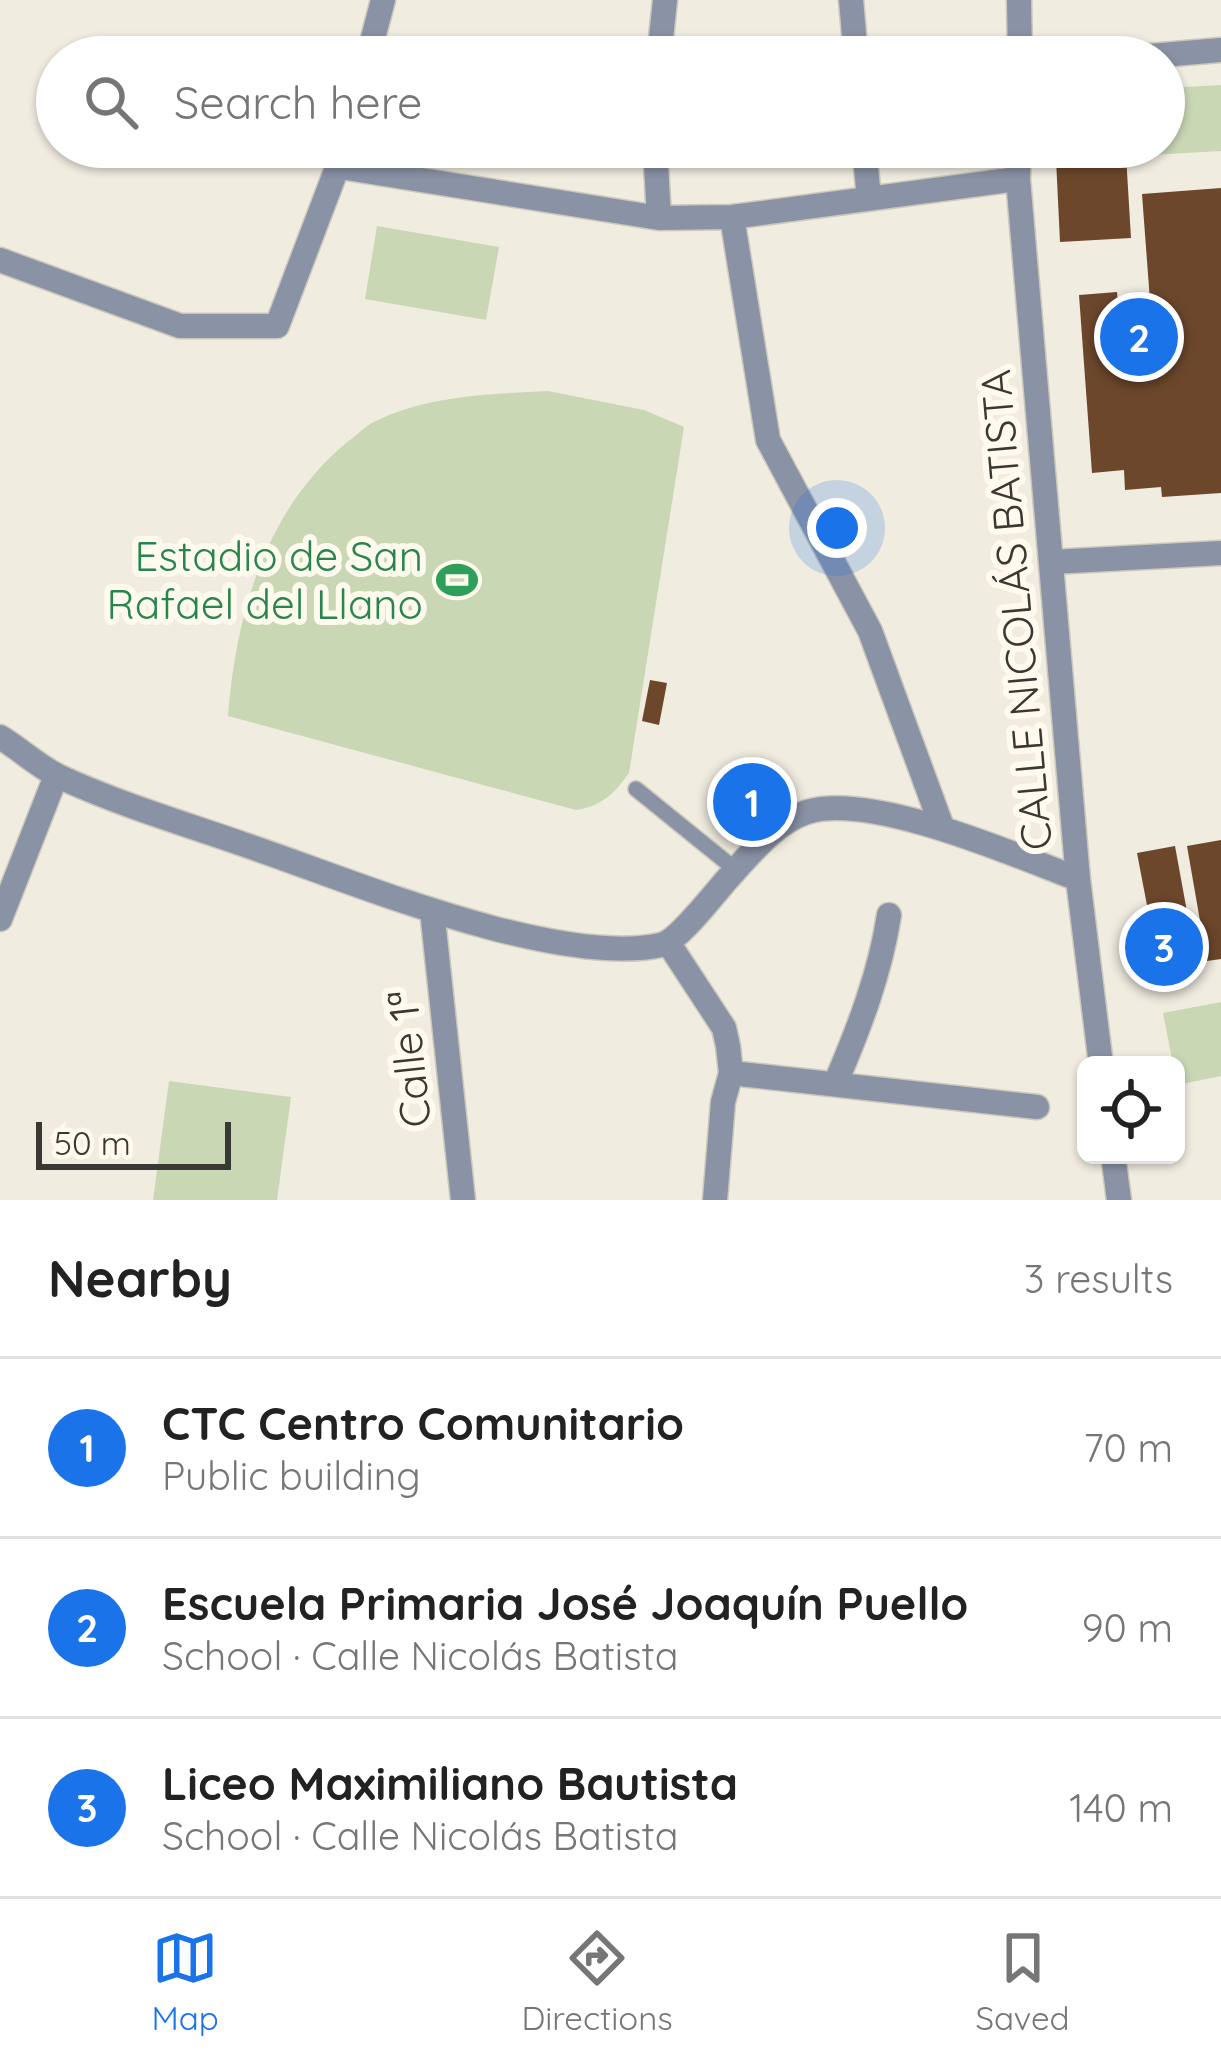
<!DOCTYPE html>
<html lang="en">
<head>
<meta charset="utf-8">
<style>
  body { margin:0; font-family:Quicksand,sans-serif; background:#f2f2f2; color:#222 }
  .controls { position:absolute; right:36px; bottom:36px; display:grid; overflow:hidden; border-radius:18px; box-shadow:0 3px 9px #0004 }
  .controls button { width:108px; height:108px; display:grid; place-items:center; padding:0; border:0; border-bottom:3px solid #e0e0e0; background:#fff; color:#222; font:60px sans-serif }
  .scale { position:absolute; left:36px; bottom:30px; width:195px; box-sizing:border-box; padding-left:12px; border:6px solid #393833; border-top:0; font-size:33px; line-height:42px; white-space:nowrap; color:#393833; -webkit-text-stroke:9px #fffaed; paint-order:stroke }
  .you { position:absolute; left:837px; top:528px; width:42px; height:42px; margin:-30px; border:9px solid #fff; border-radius:50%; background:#1a73e8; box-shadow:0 0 0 18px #1a73e833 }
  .badge { display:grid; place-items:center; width:78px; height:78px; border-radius:50%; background:#1a73e8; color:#fff; font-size:39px; font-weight:700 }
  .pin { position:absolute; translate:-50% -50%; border:6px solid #fff; box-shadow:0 3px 12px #0006 }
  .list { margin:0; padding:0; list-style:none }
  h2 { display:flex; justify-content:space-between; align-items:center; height:156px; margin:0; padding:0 48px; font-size:51px }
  h2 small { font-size:39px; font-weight:400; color:#767676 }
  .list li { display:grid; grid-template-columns:78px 1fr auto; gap:36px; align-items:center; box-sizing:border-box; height:180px; padding:0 48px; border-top:3px solid #e0e0e0 }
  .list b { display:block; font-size:45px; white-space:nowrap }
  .list p { margin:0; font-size:39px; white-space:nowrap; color:#767676 }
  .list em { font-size:39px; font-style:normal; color:#767676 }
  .icon { flex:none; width:66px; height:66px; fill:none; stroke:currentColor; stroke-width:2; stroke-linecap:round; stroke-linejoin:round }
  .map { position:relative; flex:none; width:1221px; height:1200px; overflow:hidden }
  .search { position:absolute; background:#fff; box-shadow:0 3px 9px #0004; left:36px; right:36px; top:36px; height:132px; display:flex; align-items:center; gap:30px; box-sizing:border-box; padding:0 42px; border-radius:66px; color:#767676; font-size:45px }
  .sheet { height:696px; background:#fff }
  nav { display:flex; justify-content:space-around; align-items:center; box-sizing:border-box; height:168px; border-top:3px solid #e0e0e0; background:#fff; font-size:33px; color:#767676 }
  nav a { display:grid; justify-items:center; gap:6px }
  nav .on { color:#1a73e8 }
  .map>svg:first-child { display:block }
</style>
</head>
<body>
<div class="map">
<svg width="1221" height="1200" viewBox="0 0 1221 1200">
  <rect width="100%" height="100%" fill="#f1ece0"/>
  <path fill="#cad7b5" d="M1221,85v66l-86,5v-9h29v-59z
    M377,226l122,21 -13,73 -121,-21z
    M548,391l96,19 40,17 -55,346c-15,21 -27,33 -53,37l-348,-94c8,-102 37,-205 118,-273 10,-7 19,-17 30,-22 53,-26 114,-27 172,-30z
    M1221,1002v74l-44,9 -14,-72z
    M169,1081l122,16 -14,103h-124z"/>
  <path fill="#6c472c" d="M1126,155l5,83 -71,4 -4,-83z
    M1221,188v305l-59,4 -1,-10 -36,3 -1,-20 -32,3 -13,-178 38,-3 4,51 32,-2 -11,-147z
    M650,680l17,3 -8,42 -17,-4z
    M1221,840v119l-14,2 -20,-115z
    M1175,846l21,115 -37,7 -22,-115z"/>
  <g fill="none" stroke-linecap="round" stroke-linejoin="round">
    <g stroke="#ccc8bd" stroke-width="18">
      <path id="lane" d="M636,789l100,81"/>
    </g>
    <g stroke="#ccc8bd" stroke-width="27">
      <path id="street" d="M851,0l5,57
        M1019,0l1,57
        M368,57l15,-57
        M659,57l6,-57
        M1138,57l83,-7
        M655,147l4,71
        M864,147l5,51
        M1019,147l-1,32 60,700 23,186
        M340,167l319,51 73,-1 286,-38
        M732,217l36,223 102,191 72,196
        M0,260l180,66h97l68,-179
        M1052,562l169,-9
        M0,737c20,12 39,30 60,40 63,29 132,49 197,72 102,35 300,118 404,96 18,-4 55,-54 70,-70 21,-23 45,-53 76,-63 64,-20 208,43 271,67
        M432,910l31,290
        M0,919l56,-143
        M669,944l55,84 4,18 3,27 -8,29 -8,98
        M731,1073l306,34
        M836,1082c23,-54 44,-108 53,-167
        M1113,1155l6,45"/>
    </g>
    <use href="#lane" stroke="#8a92a5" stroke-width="15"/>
    <use href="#street" stroke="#8a92a5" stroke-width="24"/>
  </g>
  <defs>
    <g id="stadium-bare" transform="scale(3.24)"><path d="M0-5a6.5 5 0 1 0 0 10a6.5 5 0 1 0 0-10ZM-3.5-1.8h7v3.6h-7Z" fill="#2e9e5b" stroke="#fffaed" stroke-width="2.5" paint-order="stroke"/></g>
  </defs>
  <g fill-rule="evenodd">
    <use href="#stadium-bare" x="457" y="580"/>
  </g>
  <g text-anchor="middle" stroke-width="12" stroke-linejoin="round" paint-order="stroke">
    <g font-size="42" fill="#27864d" stroke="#fffaed" text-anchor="end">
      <text x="423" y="571">Estadio de San<tspan x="423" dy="48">Rafael del Llano</tspan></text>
    </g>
    <g font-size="42" fill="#393833" stroke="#fffaed">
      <text transform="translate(1016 610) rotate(-95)" y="15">CALLE NICOLÁS BATISTA</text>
      <text transform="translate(409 1059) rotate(-96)" y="15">Calle 1ª</text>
    </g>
  </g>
</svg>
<div class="controls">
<button><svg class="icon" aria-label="locate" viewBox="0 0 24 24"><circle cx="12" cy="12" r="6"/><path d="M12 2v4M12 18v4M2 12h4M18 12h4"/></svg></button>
</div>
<div class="scale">50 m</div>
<div class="you"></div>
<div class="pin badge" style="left:752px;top:802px">1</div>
<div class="pin badge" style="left:1139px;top:337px">2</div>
<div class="pin badge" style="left:1164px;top:947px">3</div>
<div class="search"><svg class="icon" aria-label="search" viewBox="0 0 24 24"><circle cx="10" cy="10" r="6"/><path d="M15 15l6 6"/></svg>Search here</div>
</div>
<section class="sheet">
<h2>Nearby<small>3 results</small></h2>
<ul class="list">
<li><span class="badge">1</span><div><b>CTC Centro Comunitario</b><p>Public building</p></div><em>70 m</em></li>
<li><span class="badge">2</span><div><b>Escuela Primaria José Joaquín Puello</b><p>School · Calle Nicolás Batista</p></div><em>90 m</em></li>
<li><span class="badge">3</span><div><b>Liceo Maximiliano Bautista</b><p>School · Calle Nicolás Batista</p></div><em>140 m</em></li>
</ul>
</section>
<nav>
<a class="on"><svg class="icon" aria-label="map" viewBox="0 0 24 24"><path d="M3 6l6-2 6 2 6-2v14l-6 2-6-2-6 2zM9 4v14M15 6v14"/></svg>Map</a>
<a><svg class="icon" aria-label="directions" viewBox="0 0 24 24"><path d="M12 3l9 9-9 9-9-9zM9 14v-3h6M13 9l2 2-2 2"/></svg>Directions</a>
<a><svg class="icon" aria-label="saved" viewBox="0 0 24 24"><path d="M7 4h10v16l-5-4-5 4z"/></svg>Saved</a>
</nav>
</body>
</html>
